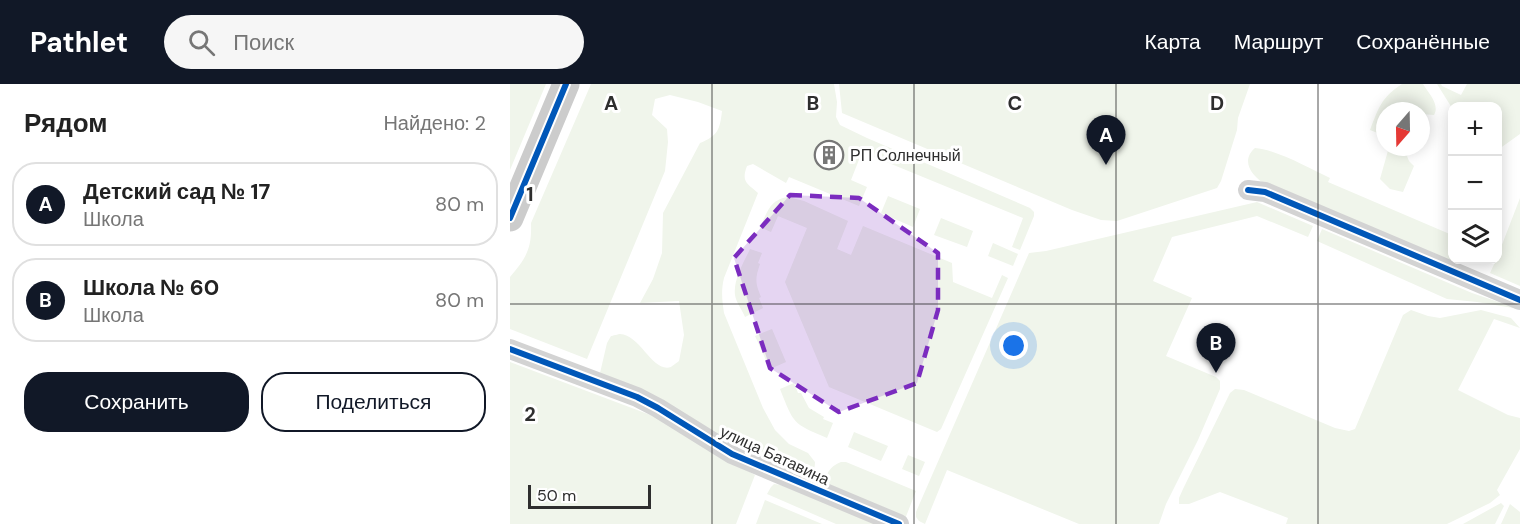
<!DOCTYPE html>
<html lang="ru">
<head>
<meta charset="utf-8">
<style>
  body { margin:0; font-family:"DM Sans",sans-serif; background:#f6f6f6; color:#222 }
  .controls { position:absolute; right:18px; top:18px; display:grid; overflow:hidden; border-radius:12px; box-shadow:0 3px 15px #0003 }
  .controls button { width:54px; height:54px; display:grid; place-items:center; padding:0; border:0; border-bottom:2px solid #e0e0e0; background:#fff; color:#222; font:30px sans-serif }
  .compass { position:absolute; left:866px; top:18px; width:54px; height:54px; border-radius:50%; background:#fff; box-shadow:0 3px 15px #0003; rotate:200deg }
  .scale { position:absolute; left:18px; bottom:15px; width:123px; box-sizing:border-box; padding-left:6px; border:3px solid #2e2e2e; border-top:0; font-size:16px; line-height:21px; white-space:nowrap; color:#2e2e2e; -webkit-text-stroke:4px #fff; paint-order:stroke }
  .you { position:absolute; left:504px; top:262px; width:21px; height:21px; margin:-15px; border:4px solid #fff; border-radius:50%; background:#1a73e8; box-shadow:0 0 0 9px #1a73e833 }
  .badge { display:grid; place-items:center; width:39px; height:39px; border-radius:50%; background:#111827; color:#fff; font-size:20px; font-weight:700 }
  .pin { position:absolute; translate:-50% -50px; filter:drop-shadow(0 2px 3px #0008) }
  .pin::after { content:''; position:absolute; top:32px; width:21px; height:18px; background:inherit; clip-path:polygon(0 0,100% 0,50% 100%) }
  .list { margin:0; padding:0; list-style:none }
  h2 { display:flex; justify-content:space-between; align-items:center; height:78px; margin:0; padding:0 24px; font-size:26px }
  h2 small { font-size:20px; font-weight:400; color:#767676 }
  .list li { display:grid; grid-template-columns:39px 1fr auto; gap:18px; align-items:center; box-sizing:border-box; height:84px; margin:0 12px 12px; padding:0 12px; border:2px solid #e0e0e0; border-radius:24px }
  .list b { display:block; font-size:22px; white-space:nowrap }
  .list p { margin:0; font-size:20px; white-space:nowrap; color:#767676 }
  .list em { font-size:20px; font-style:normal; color:#767676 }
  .actions { display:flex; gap:12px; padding:18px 24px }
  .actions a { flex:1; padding:14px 0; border:2px solid #111827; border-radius:24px; text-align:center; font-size:21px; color:#111827 }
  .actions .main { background:#111827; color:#fff }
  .icon { flex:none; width:33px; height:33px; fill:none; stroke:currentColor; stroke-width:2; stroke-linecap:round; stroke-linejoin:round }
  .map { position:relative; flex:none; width:1010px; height:440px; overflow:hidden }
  header { display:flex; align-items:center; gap:36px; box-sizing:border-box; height:84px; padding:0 30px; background:#111827; color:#fff }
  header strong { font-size:28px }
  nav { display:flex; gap:33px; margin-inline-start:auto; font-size:21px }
  .search { width:420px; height:54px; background:#f6f6f6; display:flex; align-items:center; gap:15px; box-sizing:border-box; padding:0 21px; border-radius:33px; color:#767676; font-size:22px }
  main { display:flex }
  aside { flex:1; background:#fff }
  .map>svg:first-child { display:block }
</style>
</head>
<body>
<header>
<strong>Pathlet</strong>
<div class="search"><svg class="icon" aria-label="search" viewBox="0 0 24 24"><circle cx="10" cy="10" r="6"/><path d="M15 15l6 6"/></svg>Поиск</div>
<nav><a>Карта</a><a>Маршрут</a><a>Сохранённые</a></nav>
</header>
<main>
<aside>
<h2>Рядом<small>Найдено: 2</small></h2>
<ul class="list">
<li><span class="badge">A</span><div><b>Детский сад № 17</b><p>Школа</p></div><em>80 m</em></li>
<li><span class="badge">B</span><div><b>Школа № 60</b><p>Школа</p></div><em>80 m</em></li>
</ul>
<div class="actions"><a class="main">Сохранить</a><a>Поделиться</a></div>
</aside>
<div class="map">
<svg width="1010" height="440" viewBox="0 0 1010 440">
  <rect width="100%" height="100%" fill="#fff"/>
  <path fill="#f0f5eb" d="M0,0h36l-36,86z
    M81,0h243l3,18 -1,15 4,8 27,13 163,70 4,4v4l-14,34 -8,-3 11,-29 -161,-66 -11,28 16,7 -8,19 -70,-29 -3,6 -33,-19 -6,2c-6,16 0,17 11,27l-34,85c-3,12 -2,22 0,35l39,95 12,22 14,14 19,9 7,9c0,7 -2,12 -8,15l-70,-29 -137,-75 7,-30 4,-7c1,0 8,-2 9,-2 21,1 32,39 51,33 1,-1 7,-5 8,-6l5,-26 -5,-34 -39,2 13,-24 9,-26 1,-40 37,-70c18,-7 20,-14 22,-32l-24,-9 -28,-7 -15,4 -3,16 15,14 1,13 -3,29 -78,188 -77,-30v-52c16,-19 22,-28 21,-54z
    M329,0h411l-12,34 -1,12 -16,51 -4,7 -100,33 -16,-1 -29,-10 -230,-97z
    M892,0h21c6,10 17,20 11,31l-13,-1v-3h-36v25l-15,-6c9,-23 11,-32 32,-46z
    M927,0h4l1,2 19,9 6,-11h53v50l-21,15 -1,-1v-42h-46v2z
    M879,63h26l-5,3 -3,6 2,5 5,5 -11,26 -13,-3 -10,-10z
    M745,64c20,1 56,21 75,30l-2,4 124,53v25h20l-6,4 -9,-1 -192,-79c-13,-8 -25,-23 -10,-36z
    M378,112l32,13 -7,18 -32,-14z
    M278,113l16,4 44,20 -11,28 14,6 12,-29 89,37 1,19 39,16 10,-23 6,3 -67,151 -4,3 -108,-45 -44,-105 22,-54 -29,-12 -7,16 -11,-5c8,-15 9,-27 28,-30z
    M1010,114v88l-30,-13 6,-13h2v-5z
    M747,118l56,24 -5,11 -51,-21 -85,21 -19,44 39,17 -26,58 50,21 4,4v8l-22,51 -32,64 -7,20h-80l-132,-54 -22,54 -6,-3 -3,-4v-5l113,-259 17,-2z
    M431,134l32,13 -6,16 -33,-12z
    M812,145l150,64 47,16 -42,-7 -30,-3 -130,-58z
    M483,159l25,11 -5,12 -25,-10z
    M240,165l12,4 -4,10 2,1c-5,14 -5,19 1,33l-2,1 4,10 -18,9c-3,-7 -9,-15 -10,-22 -2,-15 9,-33 15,-46z
    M901,226l17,6 12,2 41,-8 30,8 9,10 -26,-9 -36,71 50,25 12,3v31l-23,41 3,5 -10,8 -43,21h-161l2,-6 -68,-26 -31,12h-10v-6l4,-9 47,-96 5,-4 9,1 91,38 14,3 6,-2 48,-114z
    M262,245l14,33 -16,7 -15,-33z
    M0,278l143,54 102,59 -19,49h-226z
    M284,299l4,10h3l8,15 15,9 -1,2 10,4 -6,15c-35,-15 -33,-14 -47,-49z
    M344,348l34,14 -7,15 -33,-14z
    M398,371l17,7 -6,14 -17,-7z
    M331,378h5l70,29 -11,28 -76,-33 -4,-7c3,-9 8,-14 16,-17z
    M264,400l7,1 95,39h-40l-69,-30 4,-7z
    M255,416l57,24h-66z
    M991,419l3,3 -9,18h-32z
    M1000,420l10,8v12h-19z"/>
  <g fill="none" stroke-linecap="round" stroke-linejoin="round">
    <path stroke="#d3d3d3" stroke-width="20" d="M738,106l17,2 255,108
      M0,265l127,48 21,11 74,46 167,70"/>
    <path stroke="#ccc" stroke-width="27" d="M0,134l56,-134"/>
    <g stroke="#fff" stroke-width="10">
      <path id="cycleway" d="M738,106l17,2 255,108
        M0,134l56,-134
        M0,265l127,48 21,11 74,46 167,70"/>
    </g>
    <use href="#cycleway" stroke="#0057b8" stroke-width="6"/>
  </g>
  <path fill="#7b2cbf" fill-opacity="0.2" stroke="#7b2cbf" stroke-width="4.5" stroke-dasharray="12 8" stroke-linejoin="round" d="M280,111l69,3 79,55v57l-21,73 -78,29 -69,-44 -36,-110z"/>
  <path fill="none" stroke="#2e2e2e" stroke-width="1.5" stroke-opacity="0.55" d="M202,0v440M404,0v440M606,0v440M808,0v440M0,220h1010"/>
  <defs>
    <g id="building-ring" transform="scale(1.5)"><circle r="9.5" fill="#fff" stroke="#777" stroke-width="1.5"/><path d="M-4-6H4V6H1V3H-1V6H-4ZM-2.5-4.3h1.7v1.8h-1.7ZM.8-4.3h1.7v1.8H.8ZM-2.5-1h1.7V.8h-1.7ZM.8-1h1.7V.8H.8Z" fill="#777"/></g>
  </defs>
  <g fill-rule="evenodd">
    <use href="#building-ring" x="319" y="71"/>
  </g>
  <g text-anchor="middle" stroke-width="6" stroke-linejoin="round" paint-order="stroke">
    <g font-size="16" fill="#2e2e2e" stroke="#fff" text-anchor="start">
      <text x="340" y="77">РП Солнечный</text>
    </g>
    <g font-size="16" fill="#2e2e2e" stroke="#fff">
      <text transform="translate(265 371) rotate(25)" y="6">улица Батавина</text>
    </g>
  </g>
  <g font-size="20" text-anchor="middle" font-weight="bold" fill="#2e2e2e" stroke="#fff" stroke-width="6" stroke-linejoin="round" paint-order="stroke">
    <text x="101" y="26">A</text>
    <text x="303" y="26">B</text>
    <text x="505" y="26">C</text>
    <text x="707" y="26">D</text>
    <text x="20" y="117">1</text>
    <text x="20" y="337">2</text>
  </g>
</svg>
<div class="controls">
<button>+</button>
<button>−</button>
<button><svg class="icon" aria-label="layers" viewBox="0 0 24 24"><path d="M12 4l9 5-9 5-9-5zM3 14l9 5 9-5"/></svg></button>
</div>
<svg class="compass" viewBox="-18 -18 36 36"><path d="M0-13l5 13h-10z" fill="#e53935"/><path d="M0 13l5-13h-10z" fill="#767676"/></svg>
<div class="scale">50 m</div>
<div class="you"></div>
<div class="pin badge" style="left:596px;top:81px">A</div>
<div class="pin badge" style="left:706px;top:289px">B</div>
</div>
</main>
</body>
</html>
